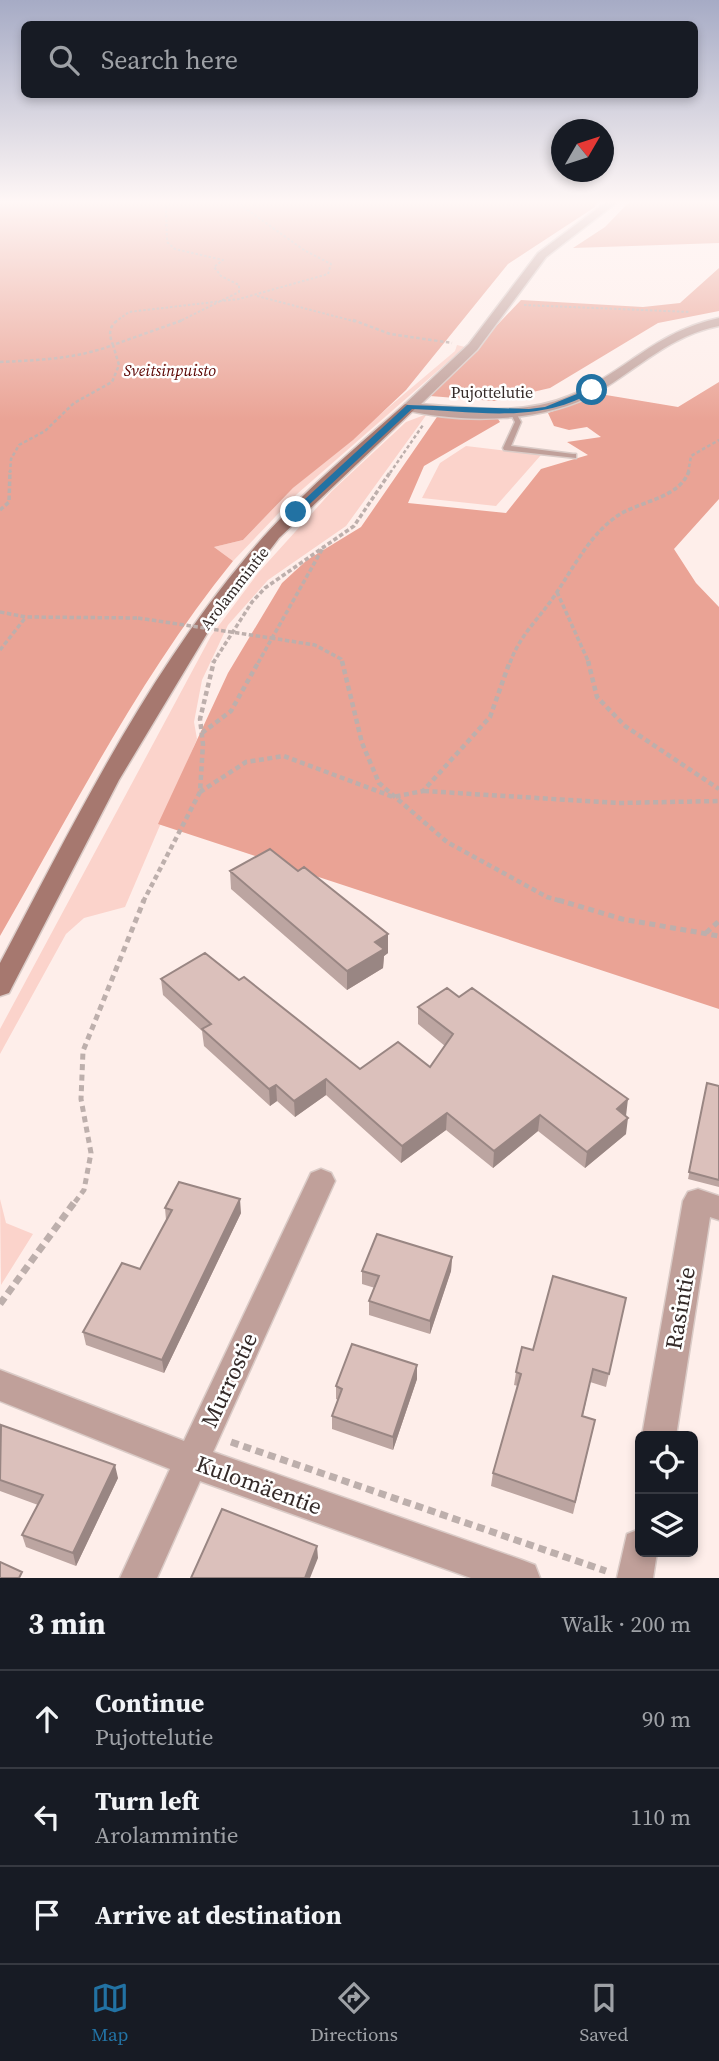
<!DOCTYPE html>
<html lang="en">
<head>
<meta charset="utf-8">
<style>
  body { margin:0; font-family:"Source Serif 4",serif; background:#242831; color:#f1f3f6 }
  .controls { position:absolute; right:21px; bottom:21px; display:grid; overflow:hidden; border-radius:10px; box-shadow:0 4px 10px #0003 }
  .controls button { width:63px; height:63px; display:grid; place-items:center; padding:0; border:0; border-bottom:2px solid #363941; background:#171b24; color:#f1f3f6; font:35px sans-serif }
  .compass { position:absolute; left:551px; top:119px; width:63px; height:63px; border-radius:50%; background:#171b24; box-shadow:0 4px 10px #0003; rotate:51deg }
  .stop { position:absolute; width:21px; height:21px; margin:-16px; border:5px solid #2272a3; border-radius:50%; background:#fff }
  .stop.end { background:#2272a3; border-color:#fff; box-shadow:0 2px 7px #0008 }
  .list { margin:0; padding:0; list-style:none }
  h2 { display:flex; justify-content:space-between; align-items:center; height:91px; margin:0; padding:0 28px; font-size:30px }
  h2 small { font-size:23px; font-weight:400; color:#9ea1a6 }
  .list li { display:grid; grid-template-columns:46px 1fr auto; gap:21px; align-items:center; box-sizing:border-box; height:98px; padding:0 28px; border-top:2px solid #363941 }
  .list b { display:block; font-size:26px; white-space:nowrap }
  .list p { margin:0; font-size:23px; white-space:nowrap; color:#9ea1a6 }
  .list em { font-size:23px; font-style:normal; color:#9ea1a6 }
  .icon { flex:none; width:38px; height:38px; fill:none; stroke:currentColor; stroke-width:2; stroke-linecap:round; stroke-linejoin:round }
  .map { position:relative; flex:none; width:719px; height:1578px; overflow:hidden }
  .search { position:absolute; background:#171b24; box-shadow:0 4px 10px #0003; left:21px; right:21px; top:21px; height:77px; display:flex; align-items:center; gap:18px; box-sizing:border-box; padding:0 24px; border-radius:10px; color:#9ea1a6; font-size:26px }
  .sheet { height:385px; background:#171b24 }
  nav { display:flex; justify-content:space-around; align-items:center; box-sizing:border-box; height:98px; border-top:2px solid #363941; background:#171b24; font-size:19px; color:#9ea1a6 }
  nav a { display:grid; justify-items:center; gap:4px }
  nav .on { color:#2272a3 }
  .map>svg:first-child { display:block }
</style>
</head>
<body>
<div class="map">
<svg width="719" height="1578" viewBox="0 0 719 1578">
  <rect width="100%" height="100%" fill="#feeeea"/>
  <path fill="#fbd3cb" d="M457,345l8,2 -168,147 -64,67 -19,-14 29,-7 50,-52 162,-137z
    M427,414l-81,112 -78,54 -40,45 -26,55 -8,42 3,17 -72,168 -41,11 -18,16 -66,120v-25l211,-393 47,-63 74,-82 74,-69z
    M466,446l75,9 -45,51 -74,-8 18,-35z
    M0,1199l6,24 27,11 -32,51z"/>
  <path fill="#eaa395" d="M0,200h598l-3,7 -87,57 -102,126 -53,50 -60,48 -50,52 -29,7 19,14c-93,115 -160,248 -233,375z
    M631,200h88v43l-146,5 32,-21z
    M719,268v43l-61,12 -108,65 -56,13 -64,-5 91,-96 122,7 37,-4z
    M719,382v117l-45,50 22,34 23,24v402l-561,-185 70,-151 54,-90 25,-23 54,-33 78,-113 59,5 2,3 -76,44 -16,37 98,10 35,-44 47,-14 -21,-13 34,-5 -14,-10 -18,3 -15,-4 -6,-13 52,-19 78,13z"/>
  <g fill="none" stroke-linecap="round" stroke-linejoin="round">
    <g stroke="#dacbc7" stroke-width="3">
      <path id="lane" d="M511,411h4l6,11 -10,24 62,8h3v4l-72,-8 -1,-2 12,-26 -5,-10z"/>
    </g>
    <g stroke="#dacbc7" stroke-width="3">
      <path id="street" d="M609,200h11l-74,57 -69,93 -56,54c49,4 101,12 148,-8 56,-23 85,-64 150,-78v8c-48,9 -80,42 -121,66 -53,31 -134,32 -193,18v-6l64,-60 69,-91z
        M321,1169l10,4 4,8 -122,271 309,108 13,5 5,13h-69l-271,-97 -43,97h-37l50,-109 -170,-68v-31l184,71 127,-268z
        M698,1189l21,7v24l-9,-3 -34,219h-34l41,-235 5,-9z
        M640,1529v23h17l-4,26h-36l10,-44z"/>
    </g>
    <g stroke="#dacbc7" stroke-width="3">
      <path id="secondary" d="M405,404l12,3 -138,131 -71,94 -89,148 -107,207 -3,6 -9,3v-33c74,-140 145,-286 248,-408 46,-56 103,-103 157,-151z"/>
    </g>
    <path stroke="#bdafac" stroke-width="2" stroke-dasharray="2.5 2" stroke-linecap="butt" d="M173,200l-7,7 1,35 8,7 48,11 -9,7 7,9 18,9v7l-61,30
      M257,296l100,26
      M524,305l166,7
      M115,322l14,-10 110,-13 89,-25 3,-10 -27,-14 -62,-44 -1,-6"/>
    <path stroke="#bdafac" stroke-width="2.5" stroke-dasharray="3.5 2.5" stroke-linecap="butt" d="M353,320l37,14 62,9
      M0,362c39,-2 76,-3 113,-17 -4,-10 -5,-18 5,-25
      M10,473l1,-14 8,-14 26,-14 29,-28 38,-21 7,-17 -6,-20 70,-25
      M390,473l33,-48
      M688,473l3,-17 28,-16"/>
    <path stroke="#bdafac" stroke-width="3.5" stroke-dasharray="4.5 2.5" stroke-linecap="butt" d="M0,510l9,-8 1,-31
      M557,592l32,71
      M0,612l26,5 112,1
      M271,638l44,7 26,14 1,4
      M0,650l26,-33
      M213,663l39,-61 13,-14 89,-62 37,-55
      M258,663l66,-117
      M510,663c10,-29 31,-46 47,-71 18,-27 33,-57 60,-76 22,-15 62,-17 72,-45"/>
    <path stroke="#bdafac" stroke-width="4.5" stroke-dasharray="5 3.5" stroke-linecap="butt" d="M342,661l20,82 17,40 68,59 100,55 17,5
      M588,661l9,36 28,29 94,63
      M202,733l29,-22 28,-50
      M424,791l194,12 101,-2
      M200,792l46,-30 38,-6 109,41 30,-6 67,-74 20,-56
      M143,902l57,-110 3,-48 -3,-25 14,-58"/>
    <path stroke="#bdafac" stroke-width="5" stroke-dasharray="6 4.5" stroke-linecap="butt" d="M558,900l64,19 97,17
      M706,933l13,-12
      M75,1202l9,-12 7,-37 -10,-54 2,-48 61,-151"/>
    <path stroke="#bdafac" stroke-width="7" stroke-dasharray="8 5" stroke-linecap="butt" d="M0,1304l76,-104
      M231,1442l375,129"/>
    <use href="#lane" fill="#c0a09a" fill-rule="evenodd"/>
    <use href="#street" fill="#c0a09a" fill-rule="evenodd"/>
    <use href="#secondary" fill="#a6786f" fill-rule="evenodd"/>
    <path stroke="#bdafac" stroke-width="3.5" stroke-dasharray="4.5 2.5" stroke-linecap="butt" d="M138,618l133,20"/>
  </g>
  <path fill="#bca5a1" d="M230,871h68l90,63v19l-4,3 -1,12 -36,22 -116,-101z
    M161,979l78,1 121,89 70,-2 15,-21 -27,-22v-17l208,108v19l-41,34 -47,-37 -45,37 -47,-38 -45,33 -75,-68 -31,22 -18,-16 -7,5 -66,-60 -2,-15 -39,-36z
    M707,1083l12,3v101l-31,-8z
    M165,1208l76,5 -77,160 -78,-28 -3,-13 57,-63 26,-49z
    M452,1257l-1,14 -21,63 -61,-19v-14l6,-13 -13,-4v-13z
    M626,1298l-20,89 -16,-5 -7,34 9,17 -19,81 -82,-28 2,-13 25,-87 -4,-1 2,-13 17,-22z
    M417,1365v14l-24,71 -61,-21v-13l6,-16 -2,-1v-13z
    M0,1426l118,52 -42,88 -50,-19 -4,-12 16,-30 -38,-14z"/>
  <path fill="#998683" d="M388,934v19l-4,3 -1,12 -36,22v-19l28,-29z
    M326,1079v16l-31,22 -1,-16z
    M276,1085l1,16 -7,5 -1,-17z
    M628,1099l-2,17 -9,-7z
    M447,1113l-1,17 -45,33 1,-17z
    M540,1115l-2,16 -45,37 1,-17z
    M628,1118l-2,16 -41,34 2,-16z
    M240,1199l1,14 -77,160 -2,-13z
    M452,1257l-1,14 -21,63v-13z
    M417,1365v14l-24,71v-13z
    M115,1465l3,13 -42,88 -3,-13z
    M317,1546l1,12 -8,20h-5z"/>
  <path fill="#dbc0bb" stroke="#998683" stroke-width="2" d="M270,849l28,22 6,-4 84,67 -13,8 9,7 -37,22 -117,-100z
    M205,953l34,27 5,-3 116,92 38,-27 32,25 23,-33 -35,-27 29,-19 12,9 13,-9 156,111 -11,10 11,9 -41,34 -47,-37 -46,36 -47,-38 -45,33 -76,-67 -32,22 -18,-16 -7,4 -67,-60 9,-5 -50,-45z
    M707,1083l12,3v94l-30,-8z
    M179,1182l61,17 -78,161 -79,-28 39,-69 18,6 32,-59 -7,-2z
    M377,1234l75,23 -22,64 -61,-20 10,-25 -17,-5z
    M553,1276l73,22 -17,76 -16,-5 -11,47 13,4 -20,82 -82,-29 28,-99 -5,-2 6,-25 11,3z
    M352,1344l65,21 -24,72 -61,-21 10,-27 -6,-3z
    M1,1425l114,40 -42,88 -51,-18 21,-40 -43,-15z
    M222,1509l95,37 -12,32h-114z
    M0,1562l22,10 -3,6h-19z"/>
  <linearGradient id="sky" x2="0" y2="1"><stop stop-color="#a6abc5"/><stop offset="0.48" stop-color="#fff7f6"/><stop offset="1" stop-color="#fff7f6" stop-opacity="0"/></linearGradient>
  <rect width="719" height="421" fill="url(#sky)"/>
  <path fill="#2272a3" d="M589,389l6,1c-53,35 -123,21 -183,19l-113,105 -8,-2 116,-107 122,4 16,-2z"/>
  <g text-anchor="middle" stroke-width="5" stroke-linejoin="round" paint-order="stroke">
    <g font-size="16" font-style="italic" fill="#5a0400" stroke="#fff">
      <text x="170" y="376">Sveitsinpuisto</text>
    </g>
    <g font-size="16" fill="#342a28" stroke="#fff">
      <text x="492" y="398">Pujottelutie</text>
      <text transform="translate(234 588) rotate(-52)" y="6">Arolammintie</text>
    </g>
    <g font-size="23" fill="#342a28" stroke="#fff">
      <text transform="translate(680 1308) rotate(-80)" y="8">Rasintie</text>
      <text transform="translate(229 1380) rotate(-65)" y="8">Murrostie</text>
      <text transform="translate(259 1485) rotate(20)" y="8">Kulomäentie</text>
    </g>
  </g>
</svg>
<div class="controls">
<button><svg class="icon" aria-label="locate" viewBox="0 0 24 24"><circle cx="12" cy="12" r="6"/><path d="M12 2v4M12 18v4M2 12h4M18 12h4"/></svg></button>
<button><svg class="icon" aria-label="layers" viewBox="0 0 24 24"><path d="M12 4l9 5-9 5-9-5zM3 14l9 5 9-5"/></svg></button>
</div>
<svg class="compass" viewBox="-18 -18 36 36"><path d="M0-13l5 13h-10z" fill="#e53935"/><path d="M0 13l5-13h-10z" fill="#9ea1a6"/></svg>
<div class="stop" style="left:592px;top:390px"></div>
<div class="stop end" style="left:296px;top:512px"></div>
<div class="search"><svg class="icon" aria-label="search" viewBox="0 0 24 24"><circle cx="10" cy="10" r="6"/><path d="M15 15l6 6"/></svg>Search here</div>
</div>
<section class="sheet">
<h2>3 min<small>Walk · 200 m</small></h2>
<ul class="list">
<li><svg class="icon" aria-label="ahead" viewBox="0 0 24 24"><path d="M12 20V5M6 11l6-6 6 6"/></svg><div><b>Continue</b><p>Pujottelutie</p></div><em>90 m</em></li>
<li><svg class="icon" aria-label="left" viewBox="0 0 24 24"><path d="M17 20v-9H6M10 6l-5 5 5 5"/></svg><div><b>Turn left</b><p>Arolammintie</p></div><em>110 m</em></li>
<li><svg class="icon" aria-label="arrive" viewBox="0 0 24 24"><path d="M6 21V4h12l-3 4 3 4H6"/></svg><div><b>Arrive at destination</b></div></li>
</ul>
</section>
<nav>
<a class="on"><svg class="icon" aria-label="map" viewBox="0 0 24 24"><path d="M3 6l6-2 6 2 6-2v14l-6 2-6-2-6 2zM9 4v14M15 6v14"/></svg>Map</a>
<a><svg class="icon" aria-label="directions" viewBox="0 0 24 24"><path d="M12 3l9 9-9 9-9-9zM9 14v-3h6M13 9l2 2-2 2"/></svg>Directions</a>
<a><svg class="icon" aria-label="saved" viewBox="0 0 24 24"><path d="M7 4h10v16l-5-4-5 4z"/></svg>Saved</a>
</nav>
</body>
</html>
